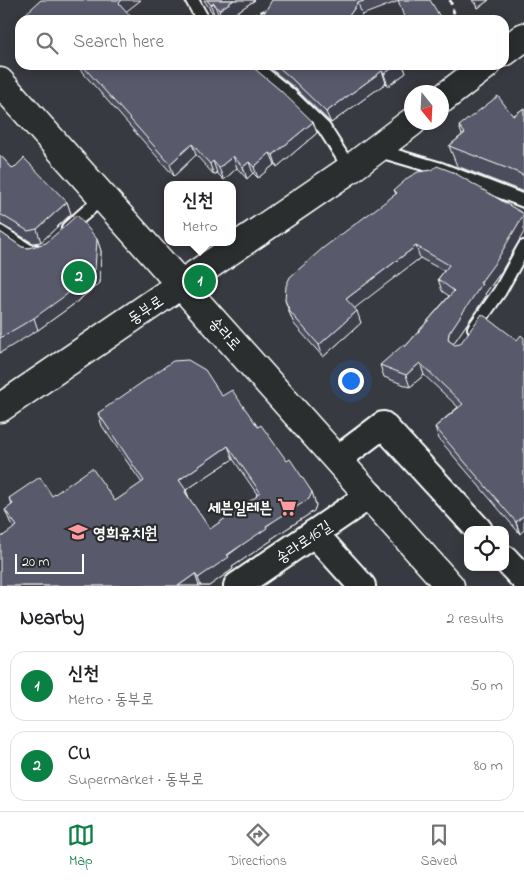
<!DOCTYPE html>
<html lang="en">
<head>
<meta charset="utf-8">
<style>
  body { margin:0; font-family:"Indie Flower","Poor Story",sans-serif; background:#f2f2f2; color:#202124 }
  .controls { position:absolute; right:15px; bottom:15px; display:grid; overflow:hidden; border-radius:10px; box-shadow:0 2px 12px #0003 }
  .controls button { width:45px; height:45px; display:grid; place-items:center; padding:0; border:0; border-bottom:1px solid #e0e0e0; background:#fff; color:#202124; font:25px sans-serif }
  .compass { position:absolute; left:404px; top:85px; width:45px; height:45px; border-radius:50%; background:#fff; box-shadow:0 2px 12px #0003; rotate:162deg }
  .scale { position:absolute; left:15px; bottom:12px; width:69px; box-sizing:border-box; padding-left:5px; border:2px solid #fff; border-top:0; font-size:14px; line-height:18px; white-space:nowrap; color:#fff; -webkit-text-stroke:4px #2a2d2e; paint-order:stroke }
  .you { position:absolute; left:350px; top:380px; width:18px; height:18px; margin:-12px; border:4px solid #fff; border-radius:50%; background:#1a73e8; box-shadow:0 0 0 8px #1a73e833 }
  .badge { display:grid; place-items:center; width:32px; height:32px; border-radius:50%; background:#0b8043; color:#fff; font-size:16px; font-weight:700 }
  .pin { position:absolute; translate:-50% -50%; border:2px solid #fff; box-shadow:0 1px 5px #0006 }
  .popup { position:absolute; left:164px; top:181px; width:72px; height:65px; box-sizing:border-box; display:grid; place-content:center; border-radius:10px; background:#fff; filter:drop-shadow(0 1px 4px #0005); font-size:16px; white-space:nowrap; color:#757577 }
  .popup b { font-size:19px; color:#202124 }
  .popup::after { content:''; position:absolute; left:50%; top:100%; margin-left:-10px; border:10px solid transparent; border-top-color:#fff }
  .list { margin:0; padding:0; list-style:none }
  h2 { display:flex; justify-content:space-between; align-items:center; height:65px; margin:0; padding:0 20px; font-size:21px }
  h2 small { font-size:16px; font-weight:400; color:#757577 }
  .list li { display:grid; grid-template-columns:32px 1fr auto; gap:15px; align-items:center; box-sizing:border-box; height:70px; margin:0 10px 10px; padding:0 10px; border:1px solid #e0e0e0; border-radius:15px }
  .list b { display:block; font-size:19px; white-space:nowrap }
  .list p { margin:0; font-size:16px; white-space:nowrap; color:#757577 }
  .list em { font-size:16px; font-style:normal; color:#757577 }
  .icon { flex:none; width:28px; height:28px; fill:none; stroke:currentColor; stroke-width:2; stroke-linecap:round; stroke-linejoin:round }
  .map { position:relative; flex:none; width:524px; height:586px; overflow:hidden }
  .search { position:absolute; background:#fff; box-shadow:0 2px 12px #0003; left:15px; right:15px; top:15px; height:55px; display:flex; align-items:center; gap:12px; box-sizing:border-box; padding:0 18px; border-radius:15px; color:#757577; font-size:19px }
  .sheet { height:225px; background:#fff }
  nav { display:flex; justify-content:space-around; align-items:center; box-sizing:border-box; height:70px; border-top:1px solid #e0e0e0; background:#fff; font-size:14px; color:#757577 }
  nav a { display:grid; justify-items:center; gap:2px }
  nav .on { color:#0b8043 }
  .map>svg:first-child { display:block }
</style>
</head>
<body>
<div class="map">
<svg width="524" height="586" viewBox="0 0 524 586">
  <rect width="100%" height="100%" fill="#383a41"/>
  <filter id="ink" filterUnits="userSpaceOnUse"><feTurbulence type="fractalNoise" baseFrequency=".02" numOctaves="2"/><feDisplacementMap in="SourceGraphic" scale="10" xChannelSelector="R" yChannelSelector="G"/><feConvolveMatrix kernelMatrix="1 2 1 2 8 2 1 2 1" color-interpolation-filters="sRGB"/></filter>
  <g filter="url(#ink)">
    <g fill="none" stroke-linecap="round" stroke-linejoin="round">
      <g stroke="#fff" stroke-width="16">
        <path id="lane" d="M192,0l11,20
          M253,65l37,30 34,33 26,41
          M376,150l65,19 83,32
          M68,228l35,-31
          M0,232l31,20 5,-1
          M474,328l26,-37 24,-44"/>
      </g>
      <g stroke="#fff" stroke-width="30">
        <path id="street" d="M338,459l45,-34 96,105
          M314,533l48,53
          M505,559l19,20
          M237,586l133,-91"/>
      </g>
      <g stroke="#fff" stroke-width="31">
        <path id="secondary" d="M504,52l20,-15
          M0,82l450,504
          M442,99l44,-34
          M0,408l350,-239 62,-47"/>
      </g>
      <path stroke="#fff" stroke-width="3" stroke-dasharray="5 4" stroke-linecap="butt" d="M450,0l6,20
        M244,20l25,-12"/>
      <use href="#lane" stroke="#2a2d2e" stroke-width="12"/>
      <use href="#street" stroke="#2a2d2e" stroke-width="26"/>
      <use href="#secondary" stroke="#2a2d2e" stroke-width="28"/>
    </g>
    <path fill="#4c4d5d" stroke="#fff" fill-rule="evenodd" d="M204,0h51l-30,20h-3l-4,-6 -3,3z
      M272,0h158l-31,1 -37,14z
      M472,0h17l-11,8z
      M76,65h139l1,1 13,3 84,53 4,11 -40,34 -2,-3 -17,14 -5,-5 -6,6 -10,-11 -13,12 -7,-7 -3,2 -18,-20 -22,21z
      M266,65h137l3,8 -18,13 -2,-3 -55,40 -35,-34z
      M524,108v84l-67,-26 -8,-20 13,-11 -3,-9 54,-10z
      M0,155l13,14 54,33 4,12 -30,28 -8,1 -33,-19z
      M394,190l107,82 -16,22 1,2 -33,48 67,190 -81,-95 -4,-12 23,-20 -34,-32 -14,12 -26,-10 -4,-12 25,-18 44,-51 -7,-5 -4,-12 6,-8 -24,-13 -66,50 7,15 -38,34 -29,-33 -5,-12 -4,-12 111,-106z
      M0,232l22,15 6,1 69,-9 4,12 -1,32 -30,24 -32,23 -38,23z
      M222,396l36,31 54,65 4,13 -2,6 -43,28 1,1 -40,27 1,2 -24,17h-209l14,-58 -4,-6 -5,-12 7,-5 -3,-7 43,-2 63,5 27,-18 -40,-57 -4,-13zM233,459l24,35v3l-47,32 -21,-30 -3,-9z"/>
    <path fill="#3e3f4c" stroke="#fff" d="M122,0h19l-18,14 -4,-11z
      M234,0h21l-30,20h-2l-4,-10z
      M475,0h14l-11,8z
      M214,3l4,11 -3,3 -4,-12z
      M358,3l4,12 -4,5h-12z
      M66,65h8l-6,5z
      M397,65h6l3,8 -18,13 -4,-12z
      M382,71l4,12 -55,40 -5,-11z
      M313,122l4,11 -40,34 -4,-12z
      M192,144l4,11 -22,21 -4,-12z
      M270,153l5,11 -17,14 -4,-11z
      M233,156l4,12 -13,12 -5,-12z
      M213,161l4,12 -3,2 -4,-11z
      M249,162l4,11 -6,6 -4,-12z
      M67,202l4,12 -30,28 -4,-13z
      M524,214v18l-23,40 -16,22 1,2 -33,48 -5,-4 1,-7z
      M97,239l4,12 -1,32 -30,24 -32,23 -4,-12z
      M416,246l4,12 -69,53 -5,-12z
      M357,311l4,12 -38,34 -4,-12z
      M420,363l4,12 -14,12 -4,-12z
      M228,446l5,13 -47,31 5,13 -12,-23z
      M312,492l4,13 -2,6 -43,28 1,1 -40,27 1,2 -24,17h-8l-3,-8z
      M524,515v15l-4,4 -4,-12z
      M195,574l4,12h-21z"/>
    <path fill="#585a6c" stroke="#fff" fill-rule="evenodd" d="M41,0h81l-3,3 15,17h-105l-5,-5z
      M207,0h27l-15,10 -5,-7 -3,2z
      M272,0h95l-9,3 -12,17h-86z
      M398,0h32l12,20h-37z
      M82,65h133l1,1 1,-1h9l3,4 2,-4h19l30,25 33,32 -40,33 -3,-2 -16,14 -5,-5 -6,5 -10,-11 -14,12 -6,-7 -3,3 -18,-20 -22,20z
      M276,65h121l-13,9 -2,-3 -56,41 -35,-34z
      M498,96l15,20 11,-8v68l-5,-3 -70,-27 16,-13 -6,-7z
      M0,155l13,14 11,-11 43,44 -30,27 -9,2 -28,-17z
      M437,166l16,6 71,42 -27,46 -17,23 2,1 -33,49 -1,7 7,5 5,-1 22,-30 35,26 4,-5 3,3v177l-8,7 -81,-95 28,-23 -43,-41 -14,12 -26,-10 23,-20 2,2 49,-56 -16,-12 11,-14 -33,-19 -70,53 11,12 -38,34 -29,-33 -5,-12 1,-14 4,-9 33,-29 74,-55 -3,-3 15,-13 9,-5 14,-2z
      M77,215l20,24 -2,31 -29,25 -32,23 -34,20v-106l22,15 6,1 18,-5z
      M188,360l17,10 17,26 10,-6 26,37 3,-2 26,36 3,-2 22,33 -3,7 -43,27 1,2 -40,27 2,2 -31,21 -3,-4 -17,12h-178v-48l17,-12 -12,-16 8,-6 -4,-6 31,-21 12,19 40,-28 23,33 29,-20 -46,-68 75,-52zM228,446l32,46 -4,3 1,1 -47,33 -25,-37 1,-2 -7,-10z"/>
  </g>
  <defs>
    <g id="supermarket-bare" transform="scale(1.5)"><path d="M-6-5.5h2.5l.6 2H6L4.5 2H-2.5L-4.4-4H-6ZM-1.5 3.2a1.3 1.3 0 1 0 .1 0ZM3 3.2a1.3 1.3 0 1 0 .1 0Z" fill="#ff9aa2" stroke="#2a2d2e" stroke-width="2.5" paint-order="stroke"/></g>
    <g id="school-bare" transform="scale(1.5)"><path d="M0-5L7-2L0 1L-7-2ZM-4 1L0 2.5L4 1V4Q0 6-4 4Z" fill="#ff9aa2" stroke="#2a2d2e" stroke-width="2.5" paint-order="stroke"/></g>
  </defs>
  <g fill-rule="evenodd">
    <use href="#supermarket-bare" x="287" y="507"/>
    <use href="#school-bare" x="78" y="532"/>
  </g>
  <g text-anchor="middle" stroke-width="4.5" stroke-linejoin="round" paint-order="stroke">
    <g font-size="16" fill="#fff" stroke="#2a2d2e">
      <text transform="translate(145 309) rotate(-34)" y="6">동부로</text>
      <text transform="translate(226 333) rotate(48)" y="6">송라로</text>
      <text transform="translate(303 541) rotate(-34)" y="6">송라로16길</text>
    </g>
    <g font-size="16" font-weight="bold" fill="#fff" stroke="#2a2d2e" text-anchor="end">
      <text x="272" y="513">세븐일레븐</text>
      <text x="93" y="538" text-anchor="start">영희유치원</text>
    </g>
  </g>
</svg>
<div class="controls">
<button><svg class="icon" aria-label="locate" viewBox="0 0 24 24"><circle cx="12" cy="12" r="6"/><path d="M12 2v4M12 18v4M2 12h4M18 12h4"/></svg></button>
</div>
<svg class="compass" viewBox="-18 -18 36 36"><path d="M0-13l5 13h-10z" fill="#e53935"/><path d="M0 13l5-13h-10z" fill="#757577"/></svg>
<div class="scale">20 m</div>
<div class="you"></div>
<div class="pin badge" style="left:200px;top:281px">1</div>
<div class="popup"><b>신천</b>Metro</div>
<div class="pin badge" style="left:79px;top:277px">2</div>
<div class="search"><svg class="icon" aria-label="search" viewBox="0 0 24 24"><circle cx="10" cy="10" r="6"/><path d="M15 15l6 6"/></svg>Search here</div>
</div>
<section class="sheet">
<h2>Nearby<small>2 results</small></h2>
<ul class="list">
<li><span class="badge">1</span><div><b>신천</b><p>Metro · 동부로</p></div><em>50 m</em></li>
<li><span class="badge">2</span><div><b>CU</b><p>Supermarket · 동부로</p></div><em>80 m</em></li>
</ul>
</section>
<nav>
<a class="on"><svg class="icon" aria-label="map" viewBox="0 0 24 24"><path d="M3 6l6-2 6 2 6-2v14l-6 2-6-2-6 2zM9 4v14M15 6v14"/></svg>Map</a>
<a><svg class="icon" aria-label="directions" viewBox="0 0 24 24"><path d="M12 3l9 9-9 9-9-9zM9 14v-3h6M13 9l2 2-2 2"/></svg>Directions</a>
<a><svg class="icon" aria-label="saved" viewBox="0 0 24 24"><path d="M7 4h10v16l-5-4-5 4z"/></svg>Saved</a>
</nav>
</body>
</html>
